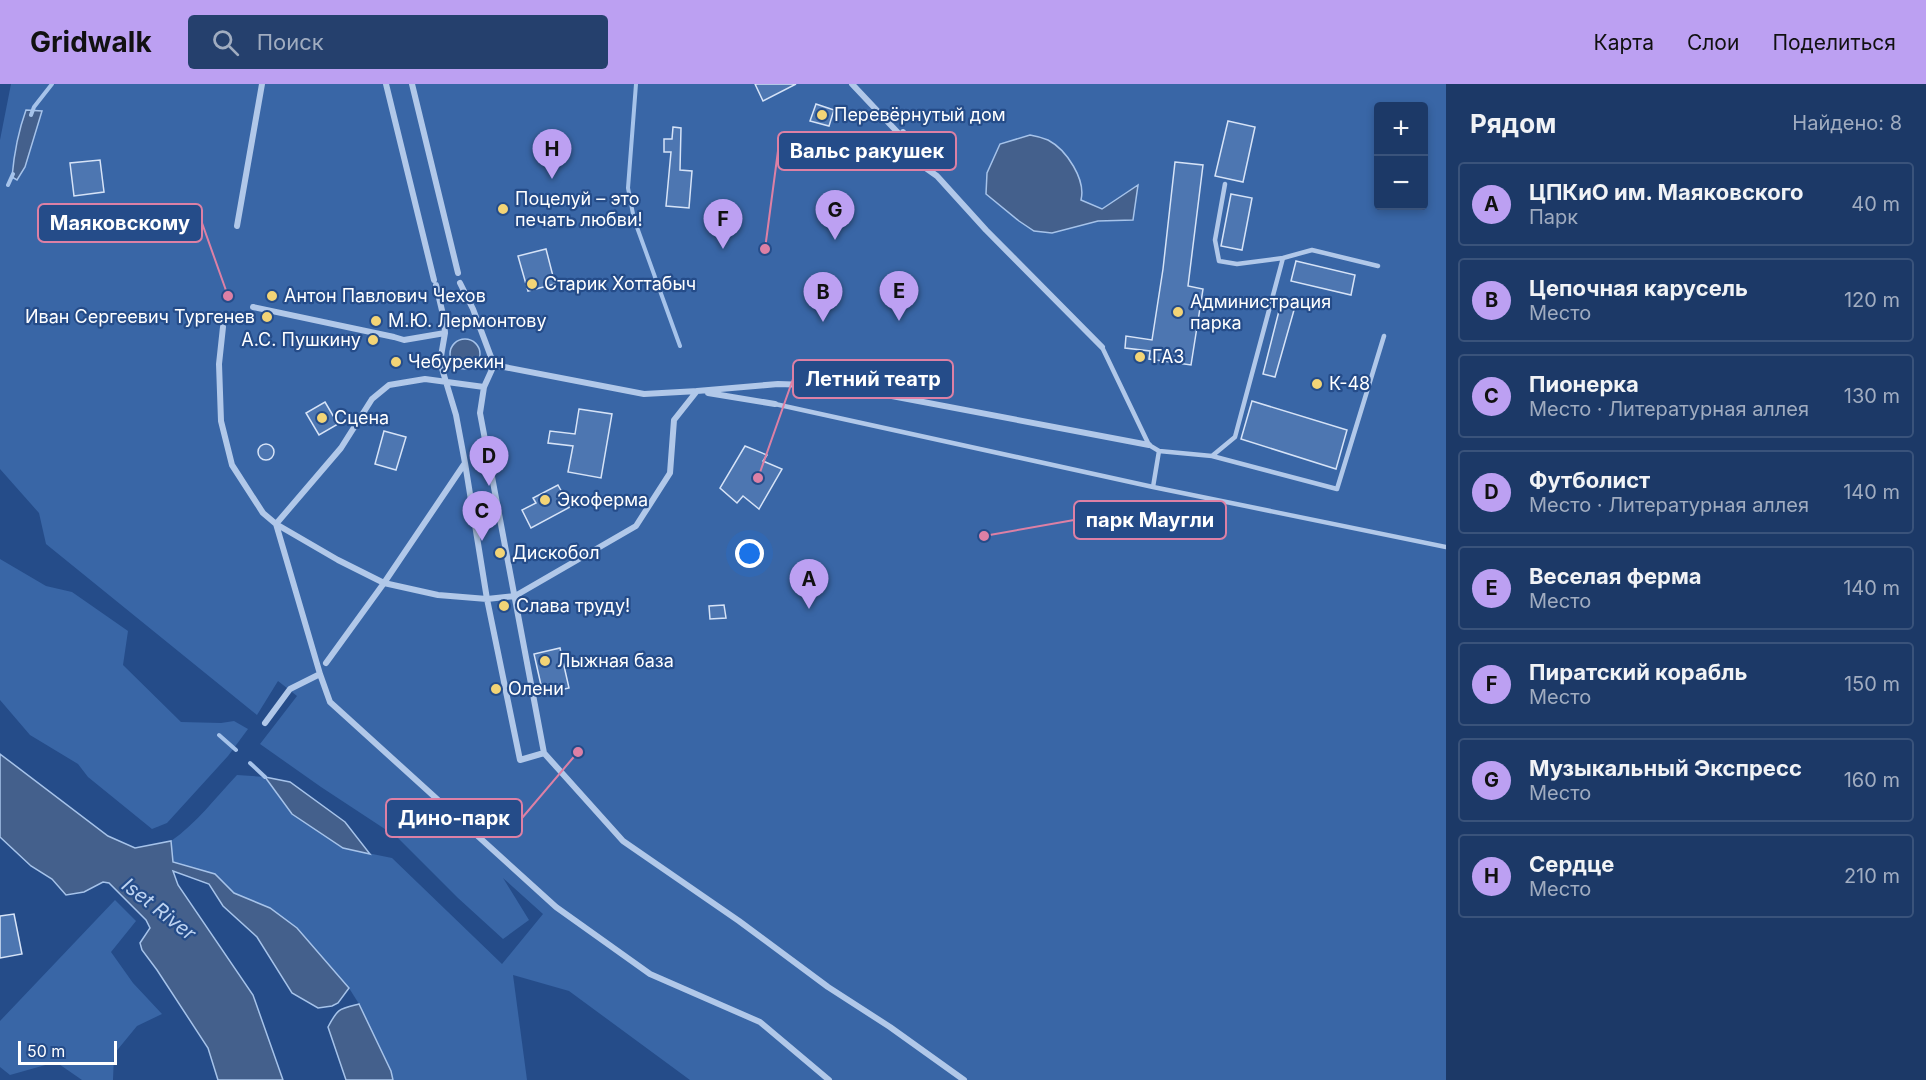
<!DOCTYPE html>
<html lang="ru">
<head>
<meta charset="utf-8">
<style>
  body { margin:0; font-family:Inter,sans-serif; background:#25406d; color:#f1f3f6 }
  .controls { position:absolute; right:18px; top:18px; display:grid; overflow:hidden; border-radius:6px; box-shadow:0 3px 9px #0003 }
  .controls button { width:54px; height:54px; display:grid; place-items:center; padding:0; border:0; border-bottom:2px solid #3a537b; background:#1c3967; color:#f1f3f6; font:30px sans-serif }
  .scale { position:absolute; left:18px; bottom:15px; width:99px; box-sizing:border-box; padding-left:6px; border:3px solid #fff; border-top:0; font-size:16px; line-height:21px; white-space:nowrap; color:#fff; -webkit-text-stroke:4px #254c89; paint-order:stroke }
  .you { position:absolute; left:750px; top:470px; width:21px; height:21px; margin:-15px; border:4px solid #fff; border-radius:50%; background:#1a73e8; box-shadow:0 0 0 9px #1a73e833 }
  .badge { display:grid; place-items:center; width:39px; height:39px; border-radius:50%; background:#bca0f2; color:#111; font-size:20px; font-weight:700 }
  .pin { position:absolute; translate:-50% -50px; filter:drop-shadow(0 2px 3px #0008) }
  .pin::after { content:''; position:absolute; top:32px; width:21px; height:18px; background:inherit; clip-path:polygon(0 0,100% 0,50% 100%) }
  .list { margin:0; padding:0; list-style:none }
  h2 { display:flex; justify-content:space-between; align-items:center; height:78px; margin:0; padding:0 24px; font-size:26px }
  h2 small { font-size:20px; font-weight:400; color:#a0acc0 }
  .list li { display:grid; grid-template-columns:39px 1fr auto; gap:18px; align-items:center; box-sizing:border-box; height:84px; margin:0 12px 12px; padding:0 12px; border:2px solid #3a537b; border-radius:6px }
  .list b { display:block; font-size:22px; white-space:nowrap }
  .list p { margin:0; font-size:20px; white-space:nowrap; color:#a0acc0 }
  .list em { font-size:20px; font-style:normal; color:#a0acc0 }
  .icon { flex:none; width:33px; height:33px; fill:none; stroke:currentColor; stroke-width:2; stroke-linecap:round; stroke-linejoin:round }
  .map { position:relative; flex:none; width:1446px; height:996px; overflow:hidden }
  header { display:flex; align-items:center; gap:36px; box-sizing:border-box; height:84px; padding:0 30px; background:#bca0f2; color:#111 }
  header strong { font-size:28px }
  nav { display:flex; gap:33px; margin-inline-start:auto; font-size:21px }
  .search { width:420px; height:54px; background:#25406d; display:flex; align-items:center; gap:15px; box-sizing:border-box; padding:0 21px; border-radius:6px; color:#a0acc0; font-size:22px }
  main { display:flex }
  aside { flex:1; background:#1c3967 }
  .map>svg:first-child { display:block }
</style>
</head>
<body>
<header>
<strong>Gridwalk</strong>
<div class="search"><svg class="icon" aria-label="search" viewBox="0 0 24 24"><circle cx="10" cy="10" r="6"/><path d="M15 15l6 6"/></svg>Поиск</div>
<nav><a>Карта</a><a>Слои</a><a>Поделиться</a></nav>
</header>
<main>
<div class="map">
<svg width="1446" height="996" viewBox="0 0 1446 996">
  <rect width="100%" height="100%" fill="#254c89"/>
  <path fill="#3966a6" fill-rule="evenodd" d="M11,0h1435v996h-756l-121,-89 -56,-16 14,105h-134l-2,-9 -32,-67 -10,-16 -52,-60 -27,-20 -36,-15 -19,-19 -42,-4 -2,-29c25,-17 45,-44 66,-66l28,2 27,37 51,34 49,10 110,106 41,-50 -40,-36 26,42 -26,19 -45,-41 -61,-61 -76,-50 -61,-43 37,-48 -19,-15 -21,34 -211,-171 -7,-31 -39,-44v-329zM1378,22h46v100h-46z
    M0,475l46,27 26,6 56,39 -5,34 58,57 40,1 13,-2 14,8 -20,27 -61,67 -15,6 -64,-52 -10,-13 -48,-29 -30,-35z
    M115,816l21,21 -25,31 22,31 29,31 -25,12 -23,28 -1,26h-31l-26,-18 -46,13 -10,-8v-46z"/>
  <path fill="#44608c" stroke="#a6c3ea" stroke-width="1.5" d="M26,26l16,1 -17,56 -8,13 -5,-3c2,-23 6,-45 14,-67z
    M1030,51c6,1 13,3 18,5 19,10 38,40 33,60l21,9 36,-24 -5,35 -35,1 -46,12 -18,-2 -15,-10 -33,-27 1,-21 13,-29z
    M450 270a15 15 0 1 1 30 0a15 15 0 1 1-30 0Z
    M0,670l108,82 27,12 36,-7 2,21 42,12 19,19 36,15 27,20 52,60 -11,15 -6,3 -14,2 -26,-15 -35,-56 -34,-31 -14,-22 -36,-13 5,14 75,110 30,85h-65l-10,-32 -51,-78 -15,-20 -2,-7 10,-15 -4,-8 -37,-37 -6,-1 -19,10 -18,3 -14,-16 -21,-13 -31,-29z
    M265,693l25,5 55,40 25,32 -27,-6 -51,-34z
    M359,920l32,67 2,9h-47l-18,-53c10,-19 11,-18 31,-23z"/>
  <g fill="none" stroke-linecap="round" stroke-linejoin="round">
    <path stroke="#a6c3ea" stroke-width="4" d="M636,0l-8,104 6,31 46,127
      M31,31l3,-8 18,-23
      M8,101l5,-11
      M219,651l17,15
      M250,679l15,14"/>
  </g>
  <path fill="#4d76b1" stroke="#d6e3f7" stroke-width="1.5" d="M755,0h41l-33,17z
    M816,20l18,6 -5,16 -19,-5z
    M1228,37l27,6 -12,55 -28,-6z
    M673,43l8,1 -1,42 12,1 -3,37 -23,-2 5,-54h-7v-13h8z
    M100,76l4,32 -30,4 -4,-33z
    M1175,78l28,3 -15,121 15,3 -12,76 -42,-6 1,-8 -25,-3 1,-12 26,4 11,-71z
    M1231,110l21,4 -10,52 -21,-4z
    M546,165l9,35 -27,7 -10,-35z
    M1296,177l59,14 -4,20 -60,-14z
    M1282,215l14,4 -21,74 -12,-3z
    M1252,317l95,29 -11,39 -95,-30z
    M325,318l13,22 -19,11 -13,-22z
    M579,325l33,5 -11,64 -33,-6 5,-26 -25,-3 2,-12 25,3z
    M384,347l22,6 -10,33 -21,-6z
    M258 368a8 8 0 1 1 16 0a8 8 0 1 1-16 0Z
    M745,362l22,9 -4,6 19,8 -23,40 -16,-13 -6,7 -17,-15z
    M558,401l12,22 -39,21 -9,-18 14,-7 -3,-5z
    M724,521l2,13 -16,1 -1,-13z
    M560,564l9,40 -26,6 -9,-40z
    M14,830l8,40 -22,4v-42z"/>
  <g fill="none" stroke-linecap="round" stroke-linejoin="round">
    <path stroke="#b1c8e9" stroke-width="4.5" d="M1225,100l-10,56 4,21 18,3 46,-6 29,-8 66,16
      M1102,263l47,98 10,6 53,5 23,-19 48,-179
      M775,320l378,83 293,60
      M1212,372l125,33 47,-153
      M1153,403l6,-36"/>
    <path stroke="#b1c8e9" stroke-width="6" d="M386,0l48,196
      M412,0l46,189
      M852,0l50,53
      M903,48l-3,18 37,26 49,54 116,117
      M237,142l25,-142
      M460,199l13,26 21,56 -10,22 -4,26 64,340
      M253,223l141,30 10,3 41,-7
      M223,243l-4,37 2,57 11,44 31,48 13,11 62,36 46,23 54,12 49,4 28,-3 121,-70 34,-53 4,-53 23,-29 81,-7 61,2 310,59
      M494,281l150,29 54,-3
      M484,303l-59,-8 -36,6 -17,14 -31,49 -65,76 44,150 10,28 226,205 94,67 110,48 69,58
      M708,309l67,11
      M465,379l22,136 33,161 24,-7 79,88 116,80 89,66 62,40 74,53
      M326,579l58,-80 81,-120 -9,-48 -16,-53 5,-29 -1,-14 -8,-34
      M265,639l25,-34 30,-15"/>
  </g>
  <g fill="#f3d476" stroke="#254c89" stroke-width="2">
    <circle cx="822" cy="31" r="6"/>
    <circle cx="503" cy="125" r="6"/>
    <circle cx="532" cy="200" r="6"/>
    <circle cx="272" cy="212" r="6"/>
    <circle cx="1178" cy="228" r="6"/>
    <circle cx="267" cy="233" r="6"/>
    <circle cx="376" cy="237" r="6"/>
    <circle cx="373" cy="256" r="6"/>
    <circle cx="1140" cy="273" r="6"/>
    <circle cx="396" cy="278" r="6"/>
    <circle cx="1317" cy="300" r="6"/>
    <circle cx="322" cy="334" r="6"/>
    <circle cx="545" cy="416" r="6"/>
    <circle cx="500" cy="469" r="6"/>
    <circle cx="504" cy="522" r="6"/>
    <circle cx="545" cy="577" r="6"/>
    <circle cx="496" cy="605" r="6"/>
  </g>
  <g text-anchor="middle" stroke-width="4.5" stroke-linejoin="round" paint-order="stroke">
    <g font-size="18" fill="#fff" stroke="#254c89" text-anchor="start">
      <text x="834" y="37">Перевёрнутый дом</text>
      <text x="515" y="121">Поцелуй – это<tspan x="515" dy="21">печать любви!</tspan></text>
      <text x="544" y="206">Старик Хоттабыч</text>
      <text x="284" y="218">Антон Павлович Чехов</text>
      <text x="1190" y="224">Администрация<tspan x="1190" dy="21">парка</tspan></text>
      <text x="255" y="239" text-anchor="end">Иван Сергеевич Тургенев</text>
      <text x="388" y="243">М.Ю. Лермонтову</text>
      <text x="361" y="262" text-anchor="end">А.С. Пушкину</text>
      <text x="1152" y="279">ГАЗ</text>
      <text x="408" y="284">Чебурекин</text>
      <text x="1329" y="306">К-48</text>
      <text x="334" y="340">Сцена</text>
      <text x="557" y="422">Экоферма</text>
      <text x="512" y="475">Дискобол</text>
      <text x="516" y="528">Слава труду!</text>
      <text x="557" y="583">Лыжная база</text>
      <text x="508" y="611">Олени</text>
    </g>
    <g font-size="20" font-style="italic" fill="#bdd3f1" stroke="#254c89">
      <text transform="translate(159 825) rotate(38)" y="7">Iset River</text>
    </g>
  </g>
  <path fill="none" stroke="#dd80a5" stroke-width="2" d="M765 165L778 67M228 212L202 139M758 394L793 295M984 452L1074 436M578 668L522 734"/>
  <g fill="#dd80a5" stroke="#254c89" stroke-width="2">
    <circle cx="765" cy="165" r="6"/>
    <circle cx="228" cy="212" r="6"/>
    <circle cx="758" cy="394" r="6"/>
    <circle cx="984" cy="452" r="6"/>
    <circle cx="578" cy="668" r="6"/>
  </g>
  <g fill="#254c89" stroke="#dd80a5" stroke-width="2">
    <rect x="778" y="48" width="178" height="38" rx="6"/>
    <rect x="38" y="120" width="164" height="38" rx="6"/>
    <rect x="793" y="276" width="160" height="38" rx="6"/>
    <rect x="1074" y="417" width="152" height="38" rx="6"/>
    <rect x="386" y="715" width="136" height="38" rx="6"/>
  </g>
  <g font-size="20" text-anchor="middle" font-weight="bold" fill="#fff">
    <text x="867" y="74">Вальс ракушек</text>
    <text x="120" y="146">Маяковскому</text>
    <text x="873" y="302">Летний театр</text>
    <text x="1150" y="443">парк Маугли</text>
    <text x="454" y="741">Дино-парк</text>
  </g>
</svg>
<div class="controls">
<button>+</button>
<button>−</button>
</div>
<div class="scale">50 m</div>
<div class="you"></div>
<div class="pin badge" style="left:809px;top:525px">A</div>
<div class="pin badge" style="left:823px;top:238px">B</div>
<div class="pin badge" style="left:482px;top:457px">C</div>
<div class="pin badge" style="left:489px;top:402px">D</div>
<div class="pin badge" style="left:899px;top:237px">E</div>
<div class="pin badge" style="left:723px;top:165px">F</div>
<div class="pin badge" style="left:835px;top:156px">G</div>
<div class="pin badge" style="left:552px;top:95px">H</div>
</div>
<aside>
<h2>Рядом<small>Найдено: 8</small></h2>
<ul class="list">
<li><span class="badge">A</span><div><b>ЦПКиО им. Маяковского</b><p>Парк</p></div><em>40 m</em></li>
<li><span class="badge">B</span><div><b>Цепочная карусель</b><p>Место</p></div><em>120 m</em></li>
<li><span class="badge">C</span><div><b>Пионерка</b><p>Место · Литературная аллея</p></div><em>130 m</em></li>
<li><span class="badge">D</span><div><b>Футболист</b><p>Место · Литературная аллея</p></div><em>140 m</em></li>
<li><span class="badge">E</span><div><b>Веселая ферма</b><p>Место</p></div><em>140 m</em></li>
<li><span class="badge">F</span><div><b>Пиратский корабль</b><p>Место</p></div><em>150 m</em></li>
<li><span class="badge">G</span><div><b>Музыкальный Экспресс</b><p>Место</p></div><em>160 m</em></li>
<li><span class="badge">H</span><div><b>Сердце</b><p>Место</p></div><em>210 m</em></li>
</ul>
</aside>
</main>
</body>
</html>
